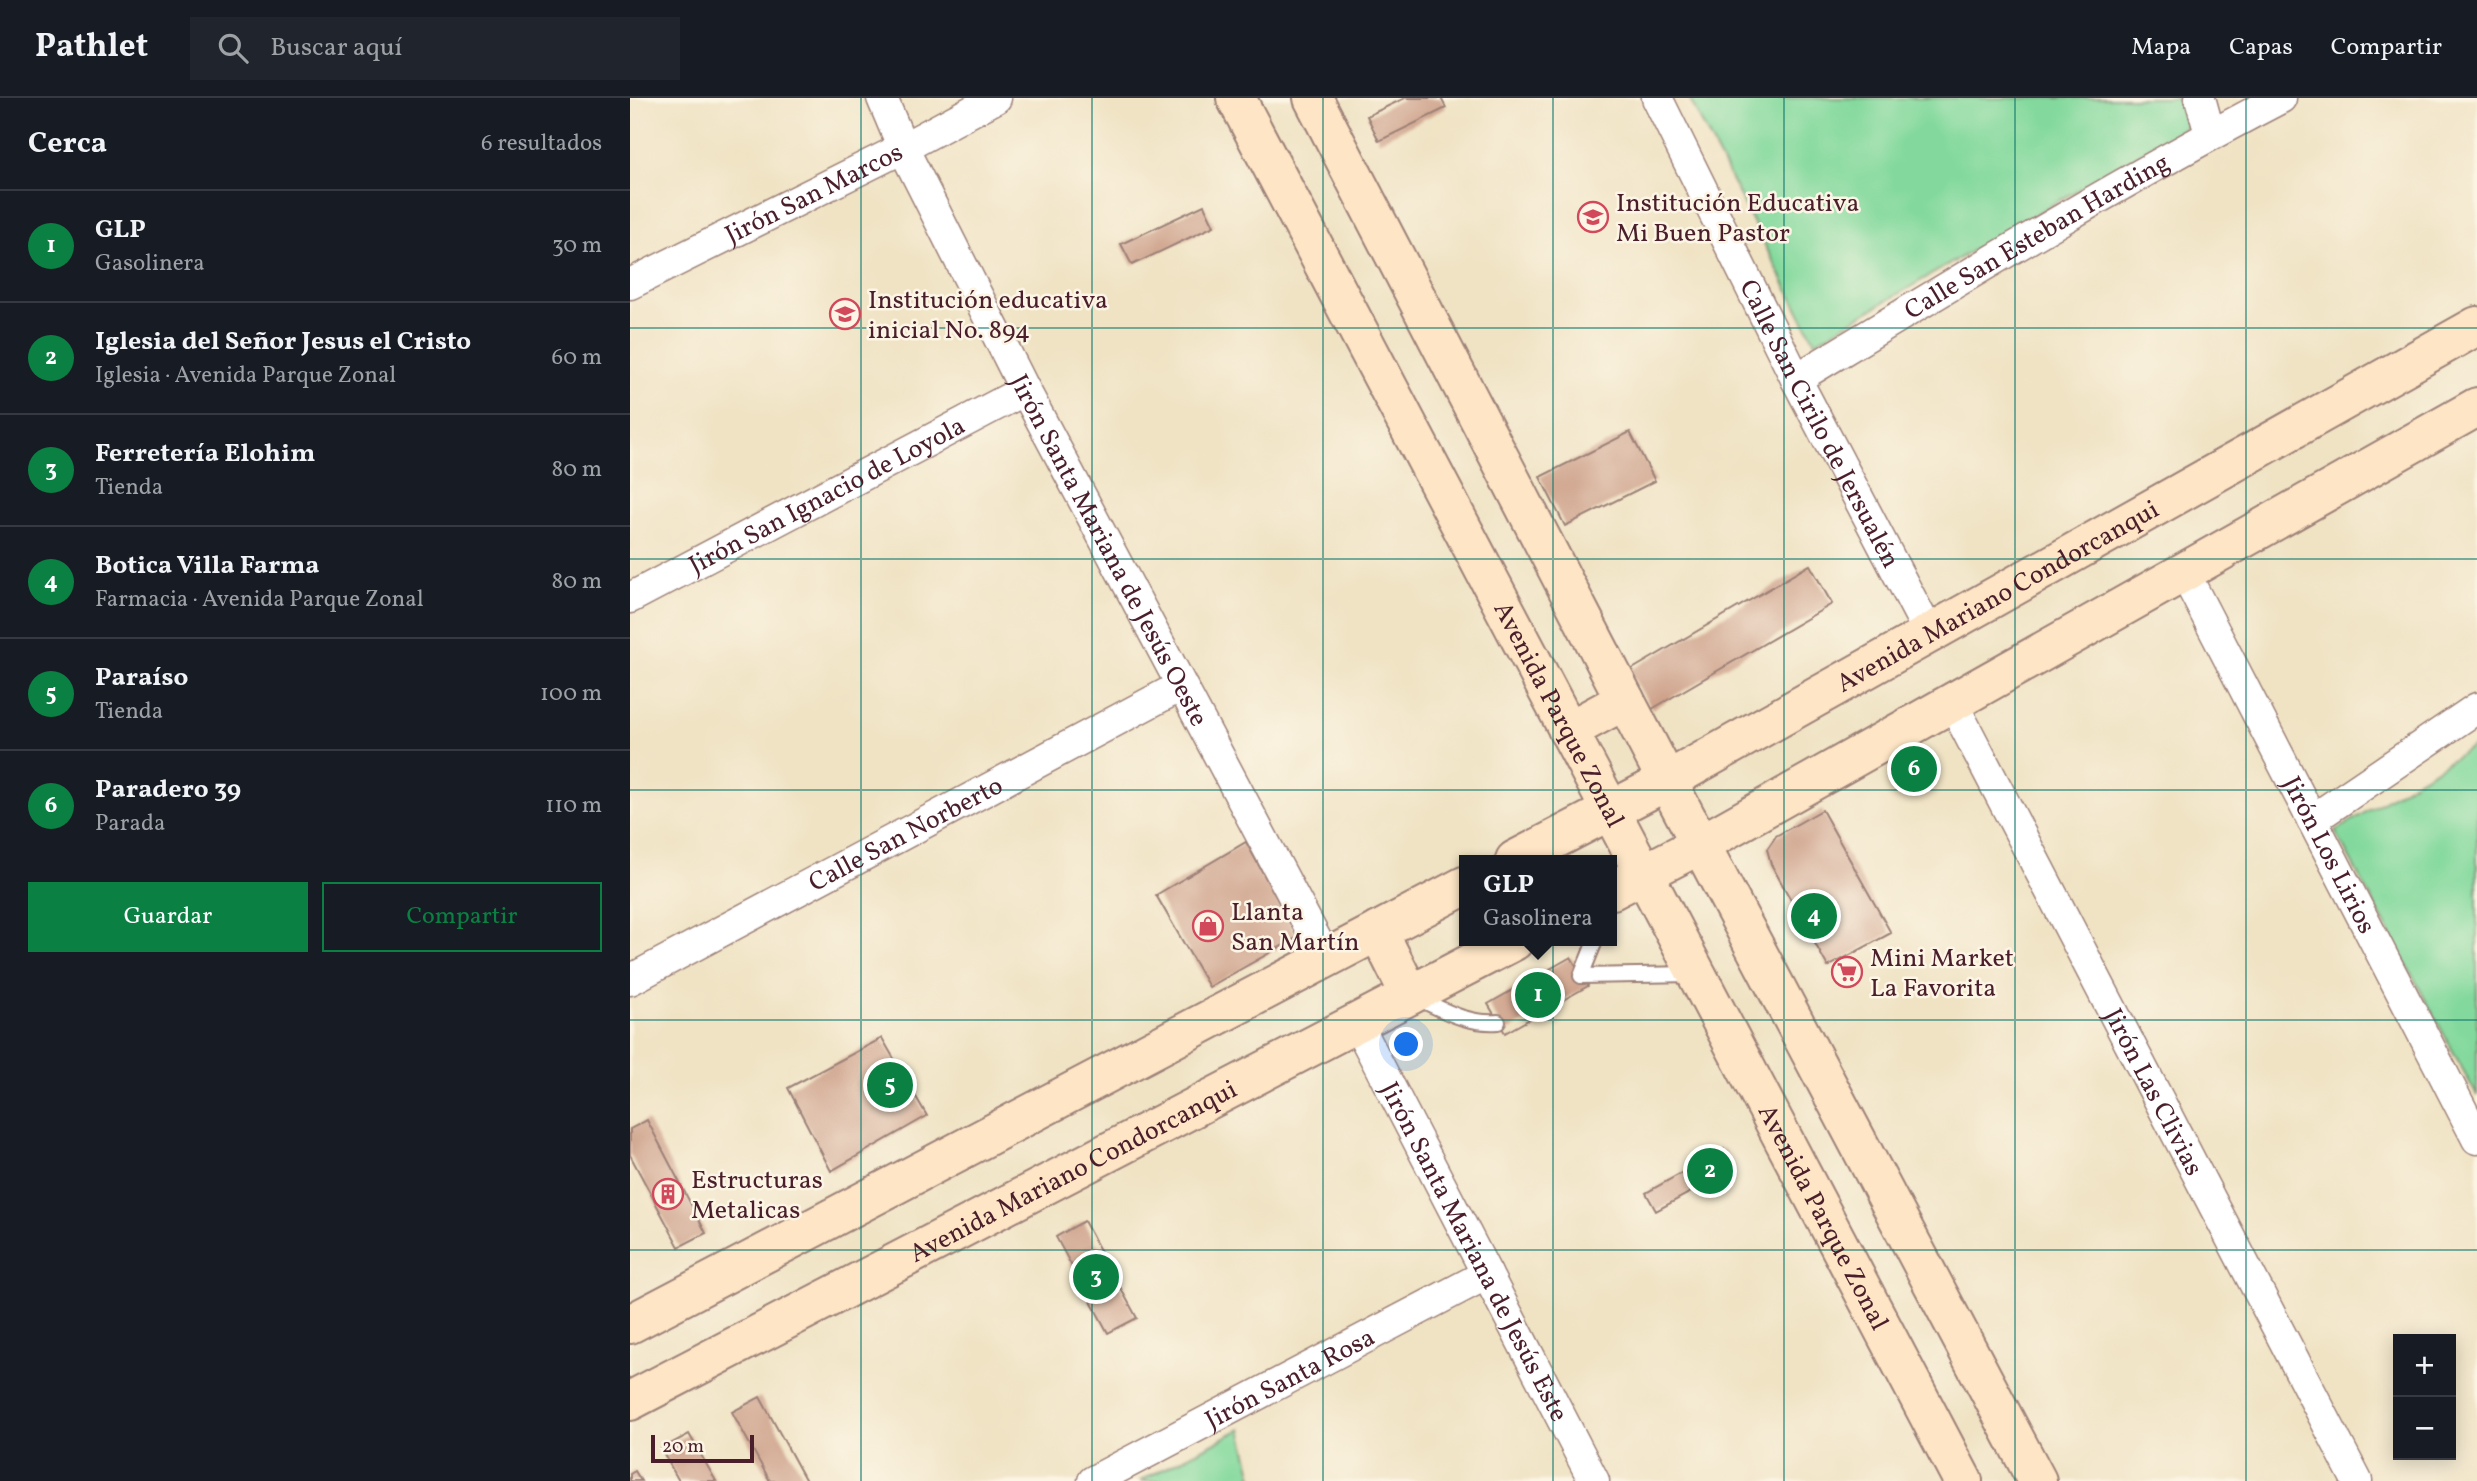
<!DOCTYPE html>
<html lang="es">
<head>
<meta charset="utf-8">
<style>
  body { margin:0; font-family:Vollkorn,serif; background:#20242c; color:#f1f3f6 }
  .controls { position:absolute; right:21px; bottom:21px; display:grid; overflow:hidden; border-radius:0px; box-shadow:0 4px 18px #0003 }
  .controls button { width:63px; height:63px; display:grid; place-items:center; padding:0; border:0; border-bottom:2px solid #363941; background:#171b24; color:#f1f3f6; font:35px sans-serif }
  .scale { position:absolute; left:21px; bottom:18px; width:103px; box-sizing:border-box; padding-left:7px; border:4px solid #4a1f2b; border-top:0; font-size:19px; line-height:24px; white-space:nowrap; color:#4a1f2b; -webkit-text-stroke:5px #fcf5e5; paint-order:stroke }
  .you { position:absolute; left:777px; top:947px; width:24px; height:24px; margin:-18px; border:5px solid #fff; border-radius:50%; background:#1a73e8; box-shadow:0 0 0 10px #1a73e833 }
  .badge { display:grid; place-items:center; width:46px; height:46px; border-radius:50%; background:#0b8043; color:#fff; font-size:23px; font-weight:700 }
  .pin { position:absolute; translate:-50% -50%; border:4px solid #fff; box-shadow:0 2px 7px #0006 }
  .popup { position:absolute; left:829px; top:757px; width:158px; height:91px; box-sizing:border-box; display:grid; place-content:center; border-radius:0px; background:#171b24; filter:drop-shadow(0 2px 5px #0005); font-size:23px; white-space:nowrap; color:#9ea1a6 }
  .popup b { font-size:26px; color:#f1f3f6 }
  .popup::after { content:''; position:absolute; left:50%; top:100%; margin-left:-14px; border:14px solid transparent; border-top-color:#171b24 }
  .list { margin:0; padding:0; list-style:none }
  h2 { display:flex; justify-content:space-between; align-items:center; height:91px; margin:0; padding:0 28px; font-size:30px }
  h2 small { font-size:23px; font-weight:400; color:#9ea1a6 }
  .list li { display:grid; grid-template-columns:46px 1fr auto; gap:21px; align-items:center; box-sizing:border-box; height:112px; padding:0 28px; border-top:2px solid #363941 }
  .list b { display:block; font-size:26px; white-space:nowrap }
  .list p { margin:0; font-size:23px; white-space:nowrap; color:#9ea1a6 }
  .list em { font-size:23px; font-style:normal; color:#9ea1a6 }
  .actions { display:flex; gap:14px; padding:21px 28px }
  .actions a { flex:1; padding:16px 0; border:2px solid #0b8043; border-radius:0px; text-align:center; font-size:24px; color:#0b8043 }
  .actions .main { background:#0b8043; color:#fff }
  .icon { flex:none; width:38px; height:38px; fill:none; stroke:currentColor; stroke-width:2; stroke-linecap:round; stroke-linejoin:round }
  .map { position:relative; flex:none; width:1847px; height:1383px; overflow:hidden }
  header { display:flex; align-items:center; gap:42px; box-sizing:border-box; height:98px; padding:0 35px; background:#171b24; border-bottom:2px solid #363941 }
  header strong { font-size:33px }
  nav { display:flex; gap:38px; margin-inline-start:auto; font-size:24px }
  .search { width:490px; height:63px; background:#20242c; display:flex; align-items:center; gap:18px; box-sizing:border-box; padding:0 24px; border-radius:0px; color:#9ea1a6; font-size:26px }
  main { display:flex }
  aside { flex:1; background:#171b24 }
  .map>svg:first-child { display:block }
</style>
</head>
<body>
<header>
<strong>Pathlet</strong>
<div class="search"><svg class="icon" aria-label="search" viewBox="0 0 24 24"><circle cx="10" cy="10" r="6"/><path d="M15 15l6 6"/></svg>Buscar aquí</div>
<nav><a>Mapa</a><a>Capas</a><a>Compartir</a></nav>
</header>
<main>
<aside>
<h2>Cerca<small>6 resultados</small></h2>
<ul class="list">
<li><span class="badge">1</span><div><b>GLP</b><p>Gasolinera</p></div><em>30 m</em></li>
<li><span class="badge">2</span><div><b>Iglesia del Señor Jesus el Cristo</b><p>Iglesia · Avenida Parque Zonal</p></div><em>60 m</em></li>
<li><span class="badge">3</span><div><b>Ferretería Elohim</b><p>Tienda</p></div><em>80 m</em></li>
<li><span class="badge">4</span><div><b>Botica Villa Farma</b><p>Farmacia · Avenida Parque Zonal</p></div><em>80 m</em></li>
<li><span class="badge">5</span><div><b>Paraíso</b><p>Tienda</p></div><em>100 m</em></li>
<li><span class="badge">6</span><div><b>Paradero 39</b><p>Parada</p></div><em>110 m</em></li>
</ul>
<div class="actions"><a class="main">Guardar</a><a>Compartir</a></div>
</aside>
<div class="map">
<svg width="1847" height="1383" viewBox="0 0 1847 1383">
  <rect width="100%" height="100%" fill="#fcf5e5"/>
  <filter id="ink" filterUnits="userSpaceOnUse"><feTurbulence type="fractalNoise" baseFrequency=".0143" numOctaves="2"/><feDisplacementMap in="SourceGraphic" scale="14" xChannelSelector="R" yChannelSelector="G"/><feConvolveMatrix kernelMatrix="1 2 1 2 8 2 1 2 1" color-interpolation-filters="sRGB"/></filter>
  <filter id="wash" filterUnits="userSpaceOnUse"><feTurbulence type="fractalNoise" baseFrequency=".00686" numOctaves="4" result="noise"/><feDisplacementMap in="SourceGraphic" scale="28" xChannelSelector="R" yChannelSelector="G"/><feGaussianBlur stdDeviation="1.57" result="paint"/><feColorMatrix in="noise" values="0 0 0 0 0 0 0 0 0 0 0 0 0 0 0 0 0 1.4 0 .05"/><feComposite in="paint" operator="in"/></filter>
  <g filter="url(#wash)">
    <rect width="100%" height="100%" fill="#f0e3c4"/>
    <path fill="#83d99d" stroke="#667c64" stroke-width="2" d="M1059,0h497l7,25 -378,219z
      M1847,646v352l-142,-265z
      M611,1331l13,52h-114z"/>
    <g id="blocks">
      <path fill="#cea18a" d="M775,0h36l5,10 -67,33 -12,-25z
        M574,107l10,21 -82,39 -11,-21z
        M1000,334l25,49 -90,45 -25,-49z
        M1180,467l22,39 -180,105 -23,-38z
        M1192,712l69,123 -63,34 -57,-103 -4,-15 9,-13z
        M616,744l52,95 -89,50 -53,-92z
        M941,859l17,29 -83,47 -17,-29z
        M252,940l45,78 -96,55 -43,-83z
        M17,1022l59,113 -27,14 -49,-92v-26z
        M1094,1051l11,19 -79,43 -10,-18z
        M454,1123l53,97 -29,15 -52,-96z
        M130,1299l46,84h-36l-38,-69z
        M59,1336l27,47h-37l-18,-32z
        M5,1373l6,10h-11v-7z"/>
    </g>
  </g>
  <g filter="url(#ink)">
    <use href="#blocks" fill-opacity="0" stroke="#9d8178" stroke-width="2"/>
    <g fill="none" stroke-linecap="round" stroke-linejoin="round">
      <g stroke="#9d8178" stroke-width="18">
        <path id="lane" d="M965,843l-14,35 112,-2
          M785,899c29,13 50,27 83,25"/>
      </g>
      <g stroke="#9d8178" stroke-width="33">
        <g id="street">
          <path id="s1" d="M252,0l21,50 122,242 301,568"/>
          <path id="s2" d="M1027,0l139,281 133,254"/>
          <path d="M1570,0l10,36"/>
          <path id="s3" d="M0,186l273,-136 93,-50"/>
          <path id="s4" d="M1166,281c160,-97 319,-195 485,-281"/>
          <path id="s5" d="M1554,474l293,567"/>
          <path id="s6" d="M0,500l395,-208"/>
          <path id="s7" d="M1322,604l405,779"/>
          <path d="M1682,722l165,-112"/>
          <path id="s8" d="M0,882l551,-294"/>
          <path id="s9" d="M727,925l237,458"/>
          <path id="s10" d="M463,1383l394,-207"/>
        </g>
      </g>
      <g stroke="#9d8178" stroke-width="42">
        <g id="secondary">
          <path id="s11" d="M606,0l727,1383"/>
          <path d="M683,0l354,683 370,700"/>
          <path d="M938,633l57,-31"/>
          <path id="s12" d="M885,762l152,-79 810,-455"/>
          <path d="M982,792l89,-46 776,-437"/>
          <path d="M748,833l32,64"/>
          <path d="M0,1226l834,-438"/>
          <path id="s13" d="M0,1303l884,-460"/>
        </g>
      </g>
      <use href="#lane" stroke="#fff" stroke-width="14"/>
      <use href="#street" stroke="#fff" stroke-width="30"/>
      <use href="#secondary" stroke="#fde5c5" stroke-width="38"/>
    </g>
  </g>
  <path fill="none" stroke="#0f766e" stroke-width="2" stroke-opacity="0.55" d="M231,0v1383M462,0v1383M693,0v1383M923,0v1383M1154,0v1383M1385,0v1383M1616,0v1383M0,230h1847M0,461h1847M0,692h1847M0,922h1847M0,1152h1847"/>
  <defs>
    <g id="school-ring" transform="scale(1.575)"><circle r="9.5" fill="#fcf5e5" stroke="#d1495b" stroke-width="1.5"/><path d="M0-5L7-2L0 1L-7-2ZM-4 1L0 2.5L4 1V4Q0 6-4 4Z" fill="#d1495b"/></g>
    <g id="shop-ring" transform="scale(1.575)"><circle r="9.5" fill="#fcf5e5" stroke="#d1495b" stroke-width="1.5"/><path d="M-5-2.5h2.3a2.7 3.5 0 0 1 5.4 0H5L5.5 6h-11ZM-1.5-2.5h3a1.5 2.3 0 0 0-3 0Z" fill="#d1495b"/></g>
    <g id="supermarket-ring" transform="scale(1.575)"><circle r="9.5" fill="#fcf5e5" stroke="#d1495b" stroke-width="1.5"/><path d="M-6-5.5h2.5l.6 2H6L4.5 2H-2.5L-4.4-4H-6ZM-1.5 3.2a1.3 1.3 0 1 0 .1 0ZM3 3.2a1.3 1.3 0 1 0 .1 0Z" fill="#d1495b"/></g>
    <g id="building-ring" transform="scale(1.575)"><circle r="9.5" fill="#fcf5e5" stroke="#d1495b" stroke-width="1.5"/><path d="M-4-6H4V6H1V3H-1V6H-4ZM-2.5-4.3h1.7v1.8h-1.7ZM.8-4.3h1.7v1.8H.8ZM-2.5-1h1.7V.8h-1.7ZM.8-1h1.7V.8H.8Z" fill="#d1495b"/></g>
  </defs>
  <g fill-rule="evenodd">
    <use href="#school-ring" x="963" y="119"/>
    <use href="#school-ring" x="215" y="216"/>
    <use href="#shop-ring" x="578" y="828"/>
    <use href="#supermarket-ring" x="1217" y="874"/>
    <use href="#building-ring" x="38" y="1096"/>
  </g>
  <g text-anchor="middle" stroke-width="5" stroke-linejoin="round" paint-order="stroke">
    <g font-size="26" fill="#4a1f2b" stroke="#fcf5e5">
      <text dy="9" stroke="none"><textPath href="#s3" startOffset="205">Jirón San Marcos</textPath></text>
      <text dy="9" stroke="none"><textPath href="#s4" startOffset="280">Calle San Esteban Harding</textPath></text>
      <text dy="9" stroke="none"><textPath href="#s2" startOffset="364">Calle San Cirilo de Jersualén</textPath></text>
      <text dy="9" stroke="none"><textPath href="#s6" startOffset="222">Jirón San Ignacio de Loyola</textPath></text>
      <text dy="9" stroke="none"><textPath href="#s1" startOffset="506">Jirón Santa Mariana de Jesús Oeste</textPath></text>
      <text dy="9" stroke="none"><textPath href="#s12" startOffset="550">Avenida Mariano Condorcanqui</textPath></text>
      <text dy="9" stroke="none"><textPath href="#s11" startOffset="696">Avenida Parque Zonal</textPath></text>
      <text dy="9" stroke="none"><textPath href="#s8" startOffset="312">Calle San Norberto</textPath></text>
      <text dy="9" stroke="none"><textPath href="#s5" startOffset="318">Jirón Los Lirios</textPath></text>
      <text dy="9" stroke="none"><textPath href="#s7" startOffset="439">Jirón Las Clivias</textPath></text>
      <text dy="9" stroke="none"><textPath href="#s13" startOffset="499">Avenida Mariano Condorcanqui</textPath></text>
      <text dy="9" stroke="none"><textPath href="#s11" startOffset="1264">Avenida Parque Zonal</textPath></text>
      <text dy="9" stroke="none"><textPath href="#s9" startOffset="257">Jirón Santa Mariana de Jesús Este</textPath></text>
      <text dy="9" stroke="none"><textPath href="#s10" startOffset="222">Jirón Santa Rosa</textPath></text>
    </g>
    <g font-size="26" fill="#4a1f2b" stroke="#fcf5e5" text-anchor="start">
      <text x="986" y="113">Institución Educativa<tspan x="986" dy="30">Mi Buen Pastor</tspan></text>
      <text x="238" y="210">Institución educativa<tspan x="238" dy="30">inicial No. 894</tspan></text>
      <text x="601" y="822">Llanta<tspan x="601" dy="30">San Martín</tspan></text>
      <text x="1240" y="868">Mini Market<tspan x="1240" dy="30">La Favorita</tspan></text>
      <text x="61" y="1090">Estructuras<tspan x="61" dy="30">Metalicas</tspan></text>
    </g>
  </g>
</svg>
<div class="controls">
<button>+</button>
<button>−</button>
</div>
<div class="scale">20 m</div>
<div class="you"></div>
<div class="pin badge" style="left:908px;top:897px">1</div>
<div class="popup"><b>GLP</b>Gasolinera</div>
<div class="pin badge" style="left:1080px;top:1073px">2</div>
<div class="pin badge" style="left:466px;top:1179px">3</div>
<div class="pin badge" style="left:1184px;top:818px">4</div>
<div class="pin badge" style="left:260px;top:987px">5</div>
<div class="pin badge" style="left:1284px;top:671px">6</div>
</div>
</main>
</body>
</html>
